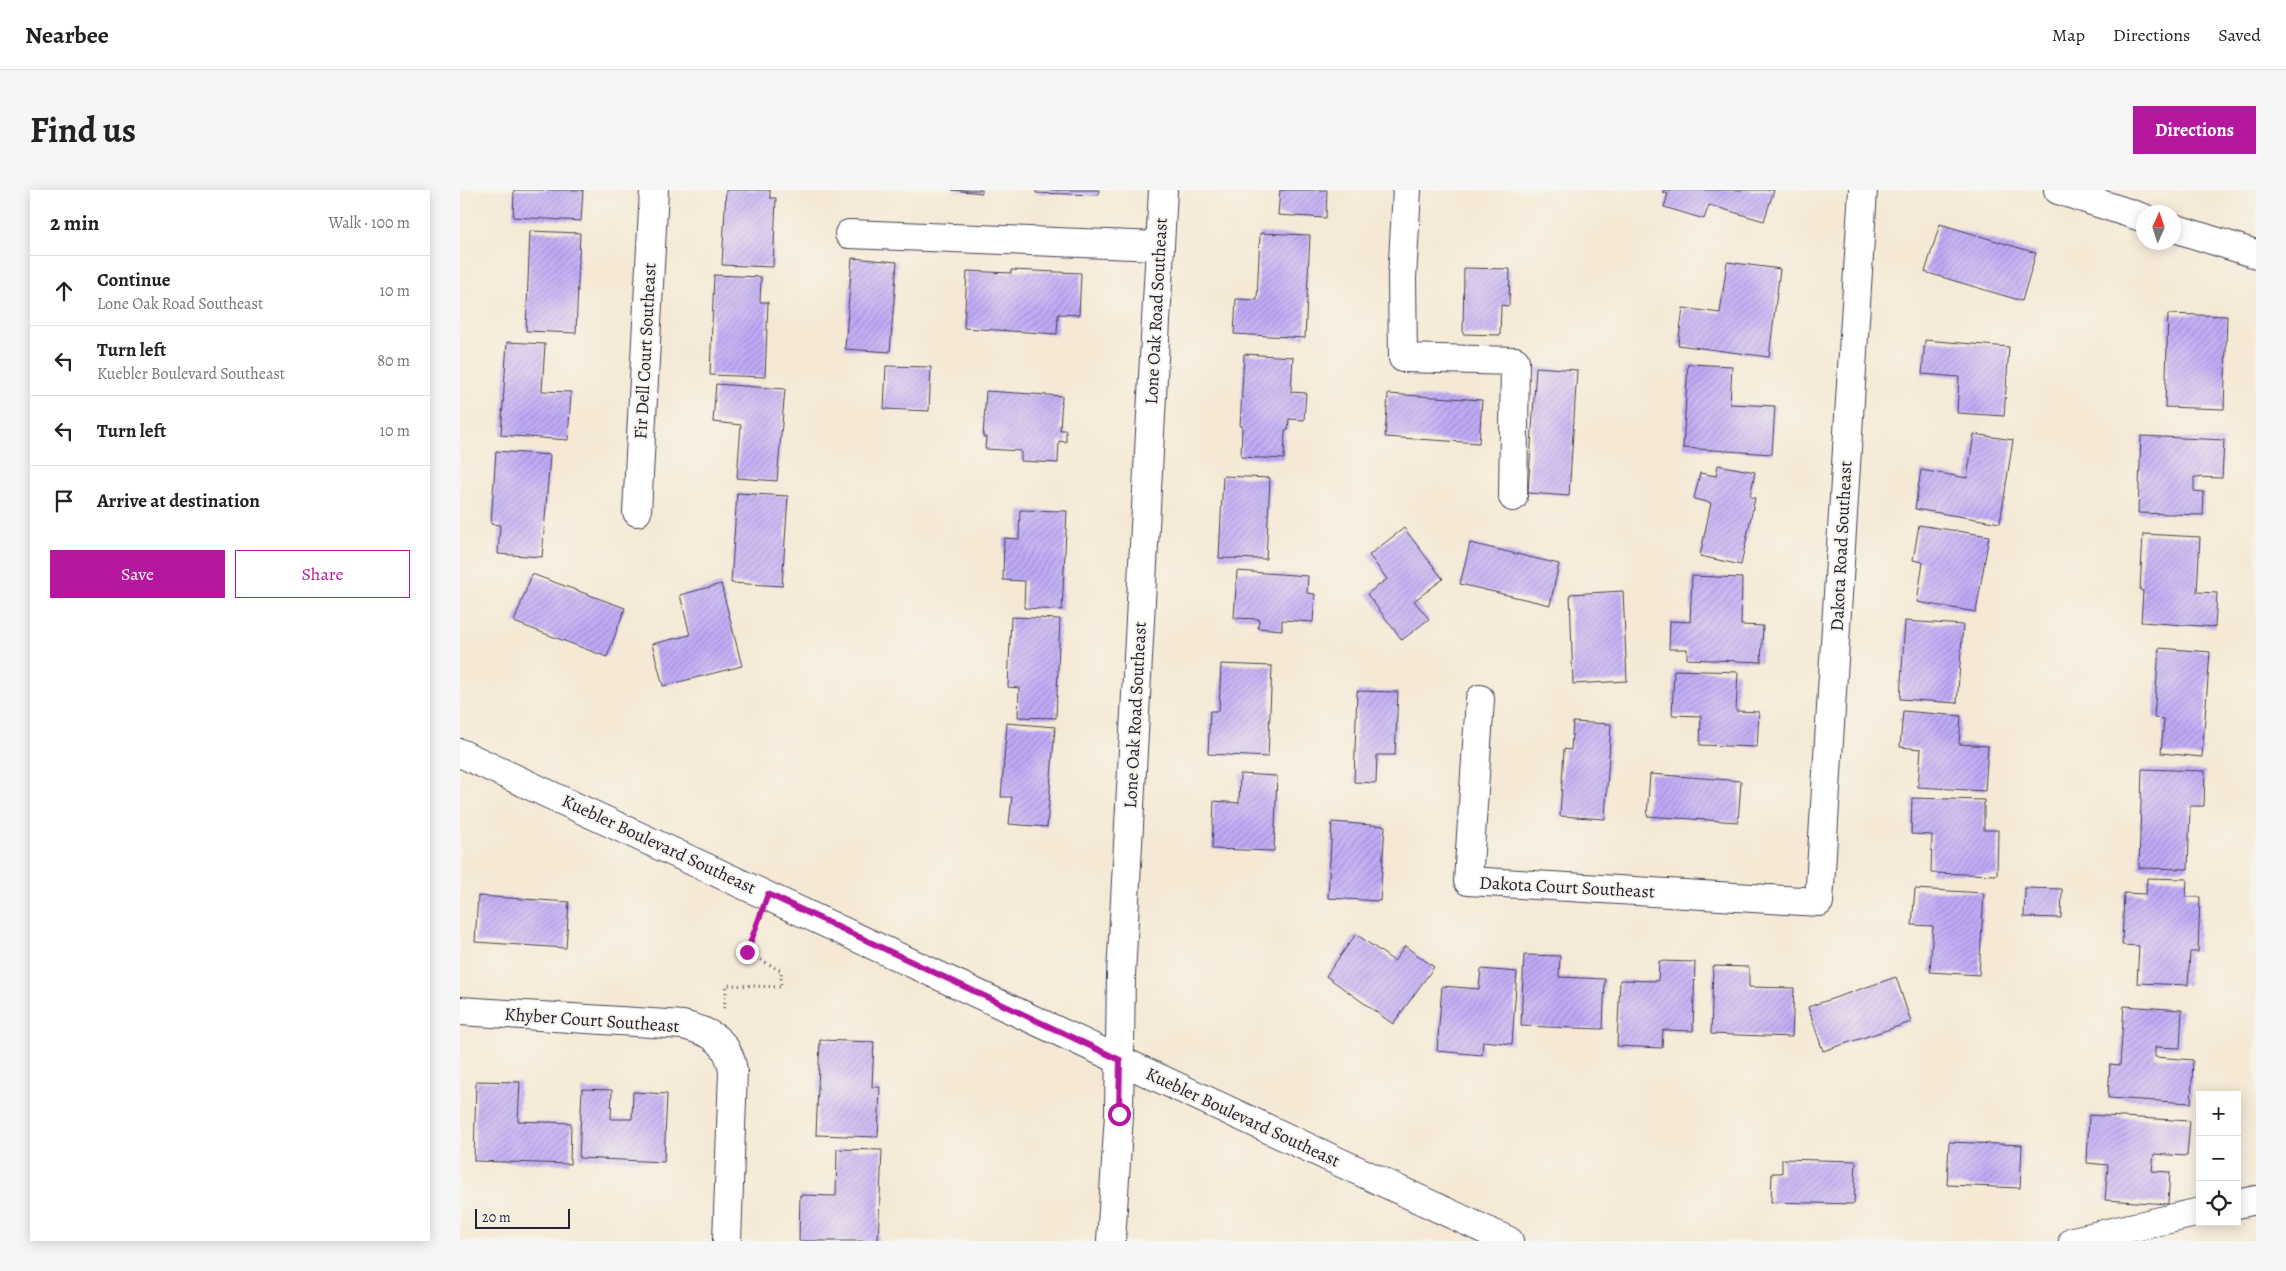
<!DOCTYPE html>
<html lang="en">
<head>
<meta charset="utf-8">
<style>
  body { margin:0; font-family:Alegreya,serif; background:#f6f6f6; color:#222 }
  .controls { position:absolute; right:15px; bottom:15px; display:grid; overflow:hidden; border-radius:0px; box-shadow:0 2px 12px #0003 }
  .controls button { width:45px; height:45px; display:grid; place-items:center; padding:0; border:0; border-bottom:1px solid #e0e0e0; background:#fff; color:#222; font:25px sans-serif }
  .compass { position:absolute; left:1676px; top:15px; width:45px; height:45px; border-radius:50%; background:#fff; box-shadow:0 2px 12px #0003; rotate:3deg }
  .scale { position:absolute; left:15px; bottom:12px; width:95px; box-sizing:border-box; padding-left:5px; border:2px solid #22223b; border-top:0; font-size:14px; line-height:18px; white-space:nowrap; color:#22223b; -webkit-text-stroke:4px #f7f3e8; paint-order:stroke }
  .stop { position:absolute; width:15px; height:15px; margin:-11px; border:4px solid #b5179e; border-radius:50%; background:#fff }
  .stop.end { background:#b5179e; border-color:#fff; box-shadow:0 1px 5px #0008 }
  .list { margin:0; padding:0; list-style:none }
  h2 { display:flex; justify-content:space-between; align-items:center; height:65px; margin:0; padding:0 20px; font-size:21px }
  h2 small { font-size:16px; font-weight:400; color:#767676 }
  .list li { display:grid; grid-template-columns:32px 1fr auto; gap:15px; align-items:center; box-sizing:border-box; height:70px; padding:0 20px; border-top:1px solid #e0e0e0 }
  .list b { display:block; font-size:19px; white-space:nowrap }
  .list p { margin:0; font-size:16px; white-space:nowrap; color:#767676 }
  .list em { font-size:16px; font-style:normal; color:#767676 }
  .actions { display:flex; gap:10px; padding:15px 20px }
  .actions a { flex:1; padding:11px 0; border:1px solid #b5179e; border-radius:0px; text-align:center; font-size:18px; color:#b5179e }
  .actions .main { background:#b5179e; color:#fff }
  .icon { flex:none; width:28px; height:28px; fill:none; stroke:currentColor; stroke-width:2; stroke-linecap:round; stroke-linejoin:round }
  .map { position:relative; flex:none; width:1796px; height:1051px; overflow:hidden; border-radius:0px }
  header { display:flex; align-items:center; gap:30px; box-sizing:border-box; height:70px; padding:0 25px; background:#fff; border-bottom:1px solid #e0e0e0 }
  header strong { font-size:24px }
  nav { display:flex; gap:28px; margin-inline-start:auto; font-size:18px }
  .intro { display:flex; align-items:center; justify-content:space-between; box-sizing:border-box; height:120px; padding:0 30px }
  h1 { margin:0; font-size:35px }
  .button { padding:12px 22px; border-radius:0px; background:#b5179e; color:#fff; font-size:18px; font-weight:700 }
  main { display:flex; gap:30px; padding:0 30px }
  aside { flex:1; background:#fff; border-radius:0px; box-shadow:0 2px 12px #0003 }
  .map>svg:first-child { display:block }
</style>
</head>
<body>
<header>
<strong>Nearbee</strong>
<nav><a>Map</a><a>Directions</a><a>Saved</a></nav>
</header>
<div class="intro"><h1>Find us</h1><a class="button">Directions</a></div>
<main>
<aside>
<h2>2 min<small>Walk · 100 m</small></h2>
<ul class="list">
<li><svg class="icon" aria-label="ahead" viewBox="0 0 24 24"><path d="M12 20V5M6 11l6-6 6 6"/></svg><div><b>Continue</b><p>Lone Oak Road Southeast</p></div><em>10 m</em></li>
<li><svg class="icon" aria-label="left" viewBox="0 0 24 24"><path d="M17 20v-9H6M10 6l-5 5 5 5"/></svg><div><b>Turn left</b><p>Kuebler Boulevard Southeast</p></div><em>80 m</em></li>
<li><svg class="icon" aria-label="left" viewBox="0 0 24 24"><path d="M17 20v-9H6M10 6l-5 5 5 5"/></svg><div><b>Turn left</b></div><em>10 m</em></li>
<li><svg class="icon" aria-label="arrive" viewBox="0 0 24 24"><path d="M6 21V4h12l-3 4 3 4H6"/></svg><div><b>Arrive at destination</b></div></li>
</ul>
<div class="actions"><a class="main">Save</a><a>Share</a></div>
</aside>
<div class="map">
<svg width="1796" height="1051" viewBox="0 0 1796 1051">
  <defs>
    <pattern id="building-hatch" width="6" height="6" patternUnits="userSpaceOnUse" patternTransform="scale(1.25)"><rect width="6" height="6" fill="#c1abf7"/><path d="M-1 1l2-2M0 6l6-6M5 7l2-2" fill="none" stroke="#9c8bc9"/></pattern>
  </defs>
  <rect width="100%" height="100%" fill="#f7f3e8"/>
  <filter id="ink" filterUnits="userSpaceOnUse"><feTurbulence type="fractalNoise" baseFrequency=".02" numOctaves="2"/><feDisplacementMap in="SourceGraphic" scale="10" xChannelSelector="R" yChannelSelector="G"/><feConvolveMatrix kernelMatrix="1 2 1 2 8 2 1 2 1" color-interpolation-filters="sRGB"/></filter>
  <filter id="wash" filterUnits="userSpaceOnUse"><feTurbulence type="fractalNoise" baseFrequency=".0096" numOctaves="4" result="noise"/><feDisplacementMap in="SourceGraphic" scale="20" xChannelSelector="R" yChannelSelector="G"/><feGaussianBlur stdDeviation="1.12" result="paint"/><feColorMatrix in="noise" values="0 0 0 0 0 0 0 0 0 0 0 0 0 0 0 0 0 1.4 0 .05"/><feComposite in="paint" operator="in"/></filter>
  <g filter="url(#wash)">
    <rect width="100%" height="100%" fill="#f5e9d5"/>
    <g id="blocks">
      <path fill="url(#building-hatch)" d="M54,0h69l-2,31 -68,-4z
        M266,0h44v8h6l-3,69 -51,-2z
        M492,0h30v3z
        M576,0h63l-1,5 -62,-2z
        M820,0h47l-1,28 -48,-3z
        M1204,0h110l-10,31 -55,-16 -5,14 -40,-12 4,-13 -5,-2z
        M1480,34l96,29 -14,48 -97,-29z
        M70,41l50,2 -4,100 -50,-2z
        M800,43l50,2 -5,103 -71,-4 2,-35 21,1z
        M392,68l45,4 -7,90 -45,-3z
        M1267,72l53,7 -11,88 -91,-12 5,-37 37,5z
        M1004,78l46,1 -1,37 -8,-1 -1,30 -37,-1z
        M551,80l70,3 -2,42 -21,-1 -1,20 -93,-6 3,-57 44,2z
        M254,85l47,2 -1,25h8l-3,75 -55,-2z
        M1708,124l59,2 -3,93 -59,-2z
        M1465,150l84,7 -5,69 -47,-3 2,-36 -37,-3z
        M47,152l38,2 -3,47 29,1 -3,48 -67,-5z
        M784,164l49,3 -2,35 15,1 -2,27 -15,-1 -1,11h-3l-1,29 -43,-2 1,-31h-2z
        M1228,174l44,2 -2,38 45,2 -3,48 -89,-6z
        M426,176l45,1 -2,44 -45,-2z
        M1076,177l41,3 -8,126 -41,-3z
        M256,194l69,5 -8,92 -40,-3 4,-53 -28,-3z
        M526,201l76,5 -2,34h6v12l-7,-1 -1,22 -37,-2v-10l-36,-2 1,-12h-3z
        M928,204l94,6 -3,43 -94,-6z
        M1514,244l39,6 -13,83 -85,-14 6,-39 46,8z
        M1681,246l83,4 -2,38 -28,-1v14l10,1 -1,23 -65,-2z
        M36,261l54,4 -8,102 -44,-3 2,-29 -9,-1z
        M1258,275l37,7 -5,25 5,1 -14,67 -41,-9 11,-53 -17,-4 6,-26 16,3z
        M763,286l47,2 -4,81 -47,-1z
        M277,303l51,3 -6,90 -51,-3z
        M560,320l47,1 -5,99 -38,-2 1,-27 -22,-1 1,-42 15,1z
        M1459,335l70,11 -13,76 -59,-10 6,-40 -10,-2z
        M944,338l39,51 -29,22 15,18 -27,21 -35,-46 20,-15 -18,-24z
        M1683,344l57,3 -3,55 20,1 -2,34 -74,-5 2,-31 -3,-1z
        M1010,353l89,21 -9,41 -90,-21z
        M777,381l71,5 -1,17 8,1 -2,28 -31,-2v10l-24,-2 1,-9 -25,-1z
        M72,384l93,34 -18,49 -93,-35z
        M1232,386l50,2 -1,47 22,1 -2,36 -74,-3v-10h-18l1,-28 20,1z
        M261,394l21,82 -79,20 -11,-42 38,-9 -10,-40z
        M1163,401l4,90 -54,3 -3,-90z
        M551,427l49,2 -4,99 -38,-1 1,-29 -11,-1z
        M1445,431l58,4 -6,78 -57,-4z
        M1699,458l51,4 -8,105 -41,-4 3,-34 -10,-1z
        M761,474l51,2 -4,91 -60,-3 2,-43h9z
        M1214,480l64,2 -2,39 23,1 -2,35 -57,-2 1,-29 -29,-1z
        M897,501l41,1 -3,63h-18l-1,28 -22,-1z
        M1443,521l58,5 -2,28 29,2 -3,45 -67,-4 3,-38 -21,-2z
        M1113,532l38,2 -6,95 -45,-3 4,-67 7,1z
        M547,533l48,4 -8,100 -38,-3 3,-27h-11z
        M1682,579l63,2 -1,35h-14l-2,63 -49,-1z
        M780,584l37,2 -3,75 -62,-2 2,-48 25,2z
        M1190,584l91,7 -3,41 -91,-6z
        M1452,608l72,2v30h14l-1,45 -66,-2 1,-38 -21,-1z
        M872,632l53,4 -5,75 -52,-3z
        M1687,688l40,1 -1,18h14l-2,55h-8l-2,33 -51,-2 2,-37 -17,-1 2,-52 22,1z
        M1565,698l37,1 -1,29 -37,-1z
        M1455,699l69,4 -5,82 -49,-3 3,-46 -21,-1z
        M18,706l91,6 -3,46 -91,-6z
        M896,744l38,27 11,-15 29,21 -41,57 -67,-48z
        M1064,765l36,1 -1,21 46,2 -2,50 -82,-3z
        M1199,771l36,1 -2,69 -30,-1 -1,18 -45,-2 3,-66 38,1z
        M1253,776l36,1v20l45,1 -2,49 -81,-3z
        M1021,779l36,3 -5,72 -29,-3 -1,14 -45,-4 5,-65 37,3z
        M1436,787l15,45 -88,29 -15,-44z
        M1664,816l58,4 -2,38 -25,-1v10l38,3 -2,43 -83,-5 2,-34 10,1z
        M360,850l54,2 -2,45h8l-2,50 -62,-2z
        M16,891l44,1 -2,39 53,2 -1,41 -96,-3z
        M122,899l30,1 -1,29h21l1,-27 34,2 -3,68 -85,-4z
        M1629,925l101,6 -3,35 -33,-2 -2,17 18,1 -2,32 -63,-4 3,-35 -21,-2z
        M1489,952l73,3 -2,43 -73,-3z
        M377,959l45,1 -4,91h-79l1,-46 36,1z
        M1322,969l74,2 -2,43 -83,-2 1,-29h10z"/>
    </g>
  </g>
  <g filter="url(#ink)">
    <use href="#blocks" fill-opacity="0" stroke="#424052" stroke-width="1"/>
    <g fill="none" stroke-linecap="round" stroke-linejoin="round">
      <g stroke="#424052" stroke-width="30">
        <path id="minor" d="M947,0l-5,88 1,80 112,3 -2,136
          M1598,0l86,28
          M1714,38l82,26
          M389,44l311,12
          M177,322l17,-322
          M1020,509l-12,182 351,21 44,-712
          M0,821l223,14c28,7 45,15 50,46l-6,170
          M1777,1014l19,-4
          M651,1051l8,-127 2,-139 42,-785
          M1613,1051l127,-29"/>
      </g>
      <g stroke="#424052" stroke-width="30">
        <path id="major" d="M0,563l1049,488"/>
      </g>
      <path stroke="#424052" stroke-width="3" stroke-dasharray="1 4" stroke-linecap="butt" d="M264,818l3,-23 54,2v-16l-34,-19 10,-29"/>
      <use href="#minor" stroke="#fff" stroke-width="28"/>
      <use href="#major" stroke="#fff" stroke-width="28"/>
    </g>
  </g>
  <g fill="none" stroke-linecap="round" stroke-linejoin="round" filter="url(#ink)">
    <path stroke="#b5179e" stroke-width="6" d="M287,762l21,-58 352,166 -1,54"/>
  </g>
  <g text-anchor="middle" stroke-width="4" stroke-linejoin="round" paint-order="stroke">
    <g font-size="18" fill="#22223b" stroke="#f7f3e8">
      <text transform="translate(696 121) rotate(-87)" y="6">Lone Oak Road Southeast</text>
      <text transform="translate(185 161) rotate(-87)" y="6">Fir Dell Court Southeast</text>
      <text transform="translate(1381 356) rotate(-87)" y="6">Dakota Road Southeast</text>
      <text transform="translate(675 525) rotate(-87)" y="6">Lone Oak Road Southeast</text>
      <text transform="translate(199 654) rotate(25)" y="6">Kuebler Boulevard Southeast</text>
      <text transform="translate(1107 697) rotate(3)" y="6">Dakota Court Southeast</text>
      <text transform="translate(132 830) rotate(4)" y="6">Khyber Court Southeast</text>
      <text transform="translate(783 927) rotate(25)" y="6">Kuebler Boulevard Southeast</text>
    </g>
  </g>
</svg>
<div class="controls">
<button>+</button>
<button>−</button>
<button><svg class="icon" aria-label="locate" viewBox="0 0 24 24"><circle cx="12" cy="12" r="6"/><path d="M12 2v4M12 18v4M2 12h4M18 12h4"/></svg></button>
</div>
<svg class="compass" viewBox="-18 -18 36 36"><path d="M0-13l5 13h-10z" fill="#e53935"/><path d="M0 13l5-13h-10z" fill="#767676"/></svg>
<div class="scale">20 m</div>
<div class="stop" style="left:659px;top:924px"></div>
<div class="stop end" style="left:287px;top:762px"></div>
</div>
</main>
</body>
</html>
